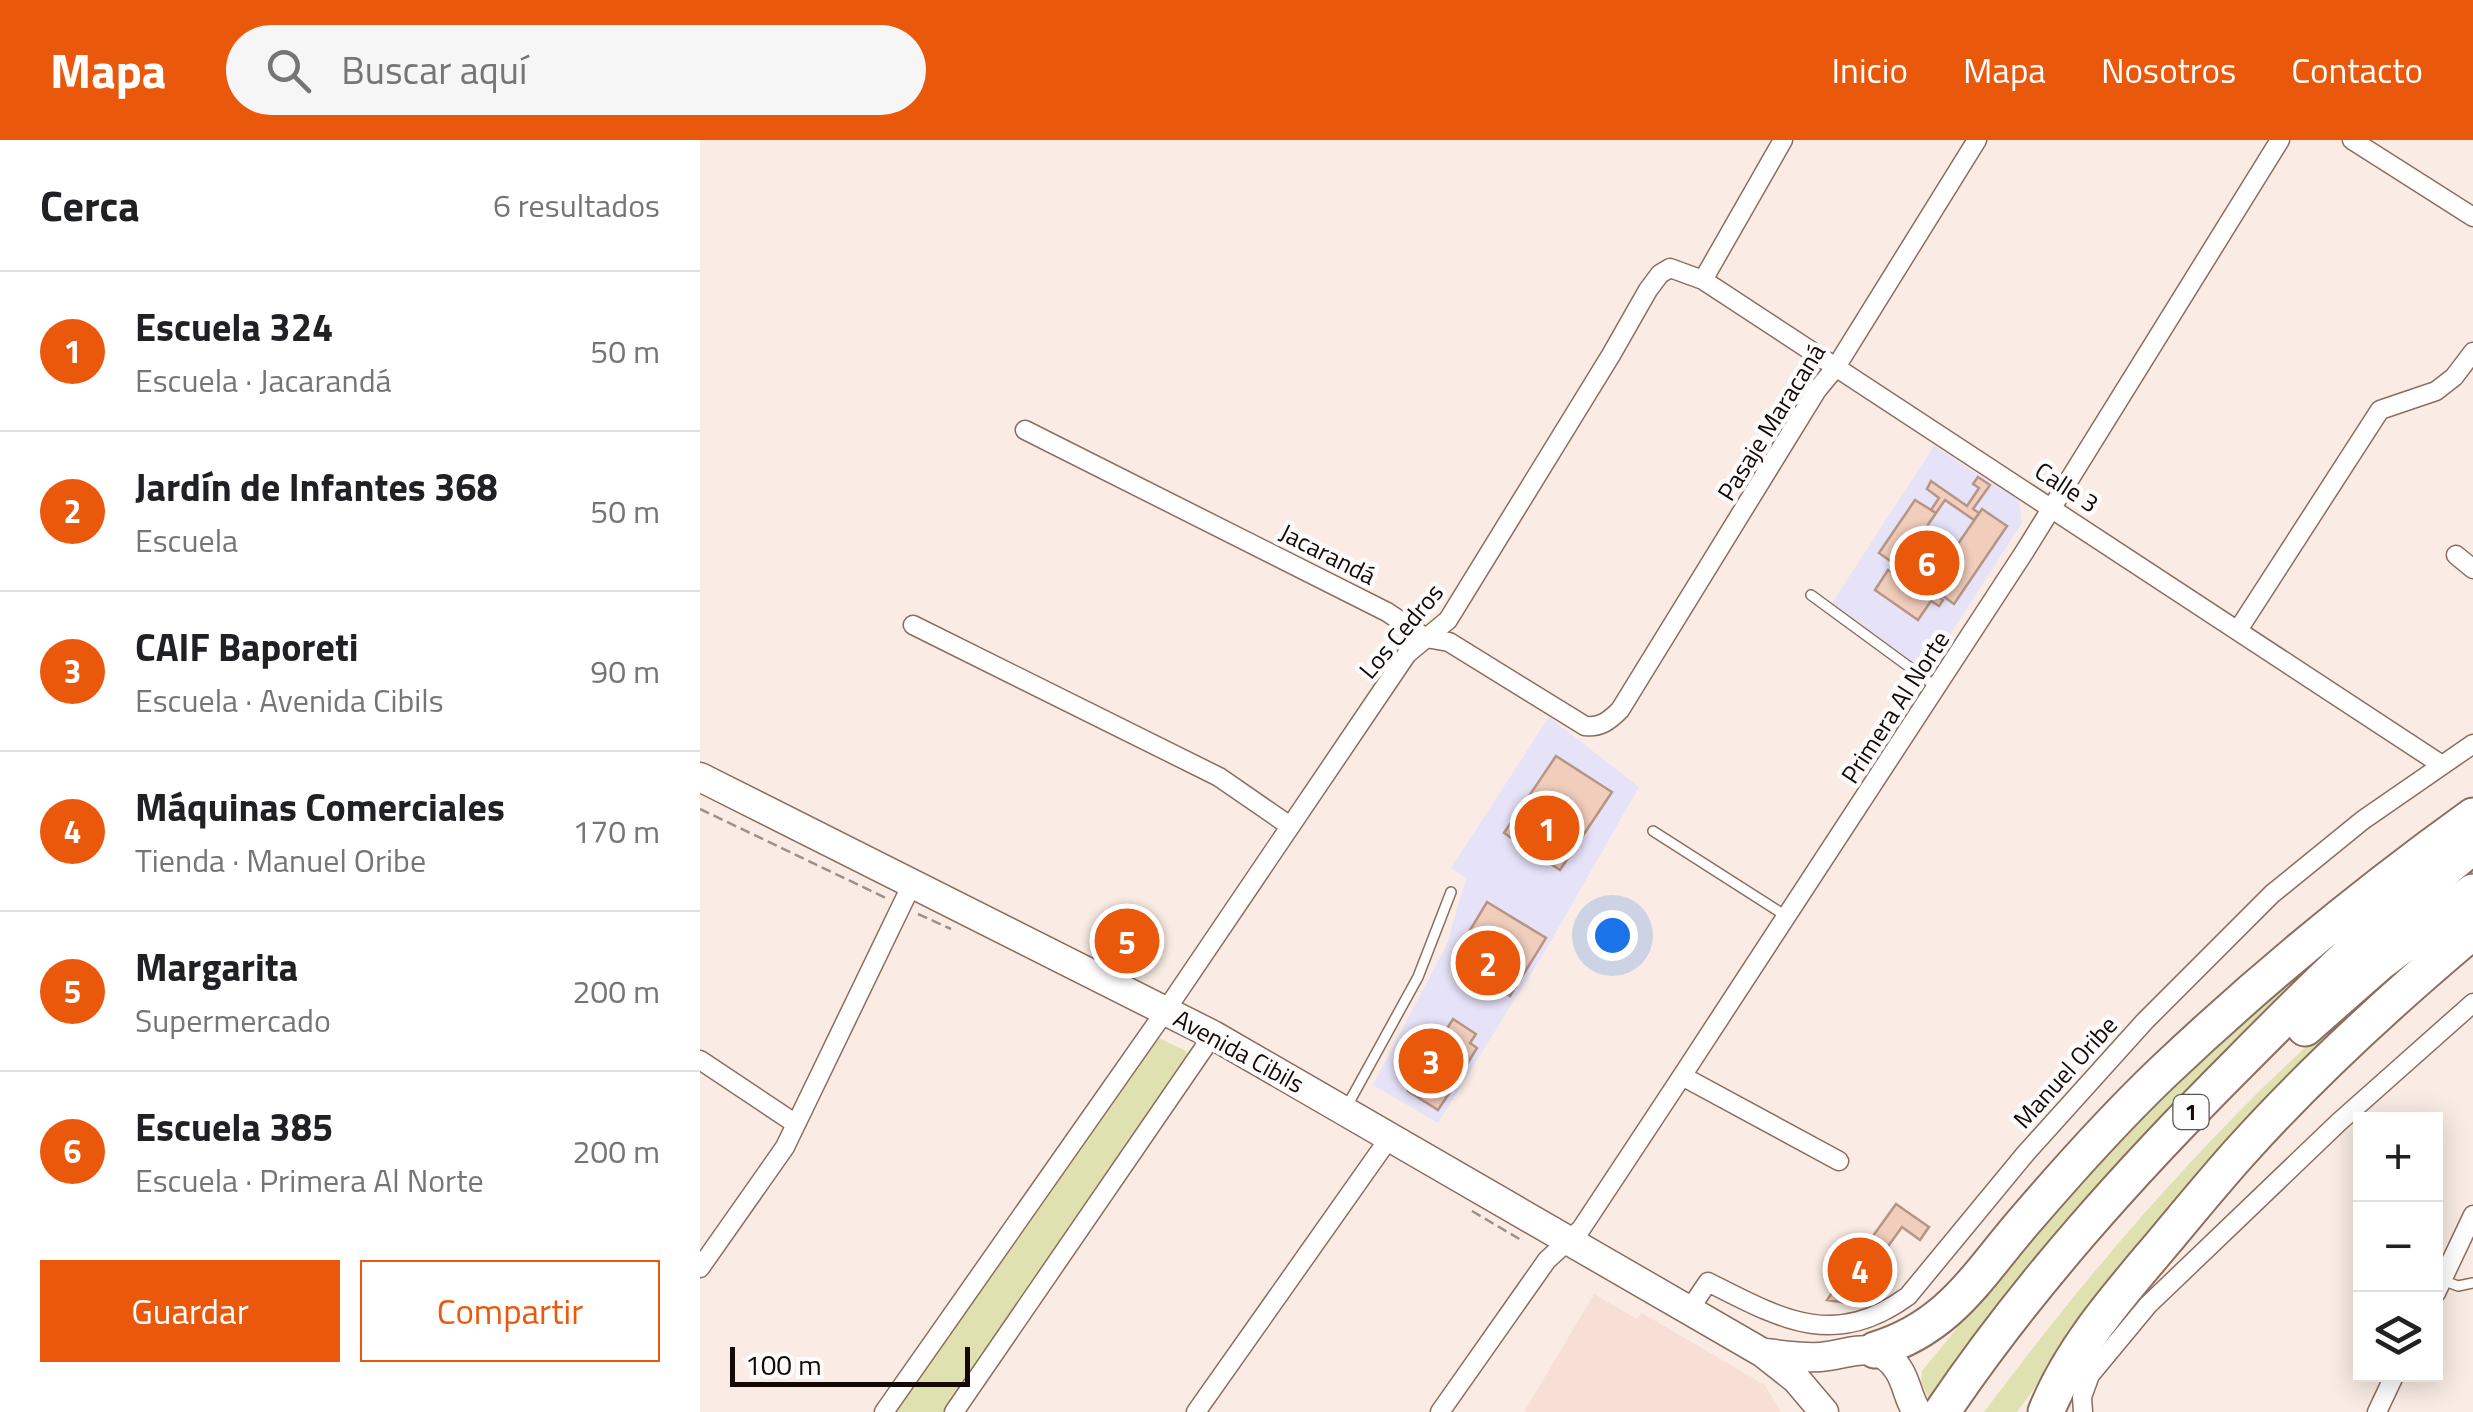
<!DOCTYPE html>
<html lang="es">
<head>
<meta charset="utf-8">
<style>
  body { margin:0; font-family:"Titillium Web",sans-serif; background:#f6f6f6; color:#202124 }
  .controls { position:absolute; right:30px; bottom:30px; display:grid; overflow:hidden; border-radius:0px; box-shadow:0 5px 25px #0003 }
  .controls button { width:90px; height:90px; display:grid; place-items:center; padding:0; border:0; border-bottom:2px solid #e0e0e0; background:#fff; color:#202124; font:50px sans-serif }
  .scale { position:absolute; left:30px; bottom:25px; width:240px; box-sizing:border-box; padding-left:10px; border:5px solid #150905; border-top:0; font-size:28px; line-height:35px; white-space:nowrap; color:#150905; -webkit-text-stroke:8px #fcfcfc; paint-order:stroke }
  .you { position:absolute; left:912px; top:795px; width:35px; height:35px; margin:-25px; border:8px solid #fff; border-radius:50%; background:#1a73e8; box-shadow:0 0 0 15px #1a73e833 }
  .badge { display:grid; place-items:center; width:65px; height:65px; border-radius:50%; background:#ea580c; color:#fff; font-size:32px; font-weight:700 }
  .pin { position:absolute; translate:-50% -50%; border:5px solid #fff; box-shadow:0 2px 10px #0006 }
  .list { margin:0; padding:0; list-style:none }
  h2 { display:flex; justify-content:space-between; align-items:center; height:130px; margin:0; padding:0 40px; font-size:42px }
  h2 small { font-size:32px; font-weight:400; color:#757577 }
  .list li { display:grid; grid-template-columns:65px 1fr auto; gap:30px; align-items:center; box-sizing:border-box; height:160px; padding:0 40px; border-top:2px solid #e0e0e0 }
  .list b { display:block; font-size:38px; white-space:nowrap }
  .list p { margin:0; font-size:32px; white-space:nowrap; color:#757577 }
  .list em { font-size:32px; font-style:normal; color:#757577 }
  .actions { display:flex; gap:20px; padding:30px 40px }
  .actions a { flex:1; padding:22px 0; border:2px solid #ea580c; border-radius:0px; text-align:center; font-size:35px; color:#ea580c }
  .actions .main { background:#ea580c; color:#fff }
  .icon { flex:none; width:55px; height:55px; fill:none; stroke:currentColor; stroke-width:2; stroke-linecap:round; stroke-linejoin:round }
  .map { position:relative; flex:none; width:1773px; height:1272px; overflow:hidden }
  header { display:flex; align-items:center; gap:60px; box-sizing:border-box; height:140px; padding:0 50px; background:#ea580c; color:#fff }
  header strong { font-size:48px }
  nav { display:flex; gap:55px; margin-inline-start:auto; font-size:35px }
  .search { width:700px; height:90px; background:#f6f6f6; display:flex; align-items:center; gap:25px; box-sizing:border-box; padding:0 35px; border-radius:55px; color:#757577; font-size:38px }
  main { display:flex }
  aside { flex:1; background:#fff }
  .map>svg:first-child { display:block }
</style>
</head>
<body>
<header>
<strong>Mapa</strong>
<div class="search"><svg class="icon" aria-label="search" viewBox="0 0 24 24"><circle cx="10" cy="10" r="6"/><path d="M15 15l6 6"/></svg>Buscar aquí</div>
<nav><a>Inicio</a><a>Mapa</a><a>Nosotros</a><a>Contacto</a></nav>
</header>
<main>
<aside>
<h2>Cerca<small>6 resultados</small></h2>
<ul class="list">
<li><span class="badge">1</span><div><b>Escuela 324</b><p>Escuela · Jacarandá</p></div><em>50 m</em></li>
<li><span class="badge">2</span><div><b>Jardín de Infantes 368</b><p>Escuela</p></div><em>50 m</em></li>
<li><span class="badge">3</span><div><b>CAIF Baporeti</b><p>Escuela · Avenida Cibils</p></div><em>90 m</em></li>
<li><span class="badge">4</span><div><b>Máquinas Comerciales</b><p>Tienda · Manuel Oribe</p></div><em>170 m</em></li>
<li><span class="badge">5</span><div><b>Margarita</b><p>Supermercado</p></div><em>200 m</em></li>
<li><span class="badge">6</span><div><b>Escuela 385</b><p>Escuela · Primera Al Norte</p></div><em>200 m</em></li>
</ul>
<div class="actions"><a class="main">Guardar</a><a>Compartir</a></div>
</aside>
<div class="map">
<svg width="1773" height="1272" viewBox="0 0 1773 1272">
  <rect width="100%" height="100%" fill="#faece4"/>
  <path fill="#f8dfd6" d="M894,1154l43,25 5,-6 123,72 16,27h-257z"/>
  <path fill="#e6e2f8" d="M1234,306l85,54 3,23 -93,144h-9l-88,-64z
    M849,577l90,70 -88,154 -113,182 -65,-38 74,-141 19,-66 -15,-10z"/>
  <path fill="#dfe2b0" d="M1773,684l-543,578 -9,-21 1,-10c74,-91 147,-182 230,-265 101,-100 213,-190 321,-282z
    M1708,818l5,4 -324,351 -72,99h-33c125,-167 261,-322 424,-454z
    M457,897l29,14 5,10 -247,351h-57z"/>
  <path fill="#f1cdbc" stroke="#b79585" stroke-width="2.5" fill-rule="evenodd" d="M1278,337l12,8 -17,24 6,4 -5,7 -29,-20 -9,13 -5,-3 8,-12 -12,-9 4,-8 36,25 12,-18 -6,-4z
    M1215,360l21,13 -37,54 -20,-14z
    M1282,369l25,17 -53,78 -25,-18z
    M1188,430l38,25 4,-5 13,10 -4,6 -8,-5 -13,19 -43,-30z
    M856,616l56,36 -52,78 -56,-37zM858,658l14,8 -18,26 -13,-9z
    M787,762l59,36 -36,58 -58,-36z
    M753,879l23,15 -6,9 7,5 -15,24 -6,-4 -12,20 6,4 -12,18 -30,-19z
    M1196,1064l33,23 -9,13 -18,-13 -55,76 -20,-3z"/>
  <g fill="none" stroke-linecap="round" stroke-linejoin="round">
    <g stroke="#8d6d5d" stroke-width="12">
      <path id="lane" d="M1111,455l127,93
        M953,691l133,85
        M646,968l72,-131 33,-85
        M1742,1140l16,6 15,-3"/>
    </g>
    <g stroke="#8d6d5d" stroke-width="21">
      <path id="street" d="M1652,0l121,77
        M1003,140l80,-140
        M325,290l362,182 39,26 23,4 136,84c15,2 24,-5 35,-16l197,-320 19,-23 141,-227
        M1756,415l17,14
        M213,485l306,152 71,49
        M1538,490l142,-220 56,-19 18,-14 19,-25
        M0,920l96,64
        M982,936l157,85
        M0,1128l85,-121 127,-263
        M1736,1153l37,-78
        M989,1170l19,-28c73,37 126,68 200,14l118,-143 119,-132 127,-127 91,-74 110,-76
        M184,1272l282,-402 241,-356 41,-34 163,-265 37,-65 12,-16 10,-6 33,12 739,485
        M254,1272l259,-377
        M496,1272l194,-275
        M740,1272l107,-152 34,-31 101,-153 343,-525 255,-411
        M1383,1272l-1,-15 8,-22 58,-70 191,-183 134,-119
        M1677,1272l18,-38"/>
    </g>
    <g stroke="#8d6d5d" stroke-width="31">
      <path id="secondary" d="M0,637l513,258 550,318 33,26 28,33
        M1065,1213c18,2 36,5 55,4 29,-2 57,-20 78,12 9,13 10,30 19,43"/>
    </g>
    <g stroke="#8d6d5d" stroke-width="39">
      <path id="highway" d="M1605,888l74,-65 94,-71
        M1175,1210c76,-23 103,-76 152,-132 43,-50 87,-99 135,-145 98,-93 201,-178 311,-257
        M1242,1272c85,-126 189,-241 296,-348 75,-76 152,-151 235,-218
        M1346,1272c25,-63 73,-117 116,-168 26,-31 52,-63 79,-93 71,-79 151,-152 232,-220"/>
    </g>
    <path stroke="#9e918a" stroke-width="2.5" stroke-dasharray="10 5" stroke-linecap="butt" d="M0,669l188,90
      M218,774l33,15
      M772,1071l49,29"/>
    <use href="#lane" stroke="#fff" stroke-width="9"/>
    <use href="#street" stroke="#fff" stroke-width="18"/>
    <use href="#secondary" stroke="#fff" stroke-width="28"/>
    <use href="#highway" stroke="#fff" stroke-width="35"/>
  </g>
  <g text-anchor="middle" stroke-width="9" stroke-linejoin="round" paint-order="stroke">
    <rect fill="#fcfcfc" stroke="#5a524f" stroke-width="2.5" x="1473.5" y="955" width="35" height="34" rx="8"/>
    <g font-size="22" font-weight="bold" fill="#150905">
      <text x="1491" y="980">1</text>
    </g>
    <g font-size="25" fill="#150905" stroke="#fcfcfc">
      <text transform="translate(1071 282) rotate(-58)" y="9">Pasaje Maracaná</text>
      <text transform="translate(1367 347) rotate(33)" y="9">Calle 3</text>
      <text transform="translate(628 414) rotate(27)" y="9">Jacarandá</text>
      <text transform="translate(701 491) rotate(-50)" y="9">Los Cedros</text>
      <text transform="translate(1195 567) rotate(-57)" y="9">Primera Al Norte</text>
      <text transform="translate(539 911) rotate(29)" y="9">Avenida Cibils</text>
      <text transform="translate(1365 932) rotate(-48)" y="9">Manuel Oribe</text>
    </g>
  </g>
</svg>
<div class="controls">
<button>+</button>
<button>−</button>
<button><svg class="icon" aria-label="layers" viewBox="0 0 24 24"><path d="M12 4l9 5-9 5-9-5zM3 14l9 5 9-5"/></svg></button>
</div>
<div class="scale">100 m</div>
<div class="you"></div>
<div class="pin badge" style="left:847px;top:688px">1</div>
<div class="pin badge" style="left:788px;top:823px">2</div>
<div class="pin badge" style="left:731px;top:921px">3</div>
<div class="pin badge" style="left:1160px;top:1130px">4</div>
<div class="pin badge" style="left:427px;top:801px">5</div>
<div class="pin badge" style="left:1227px;top:423px">6</div>
</div>
</main>
</body>
</html>
